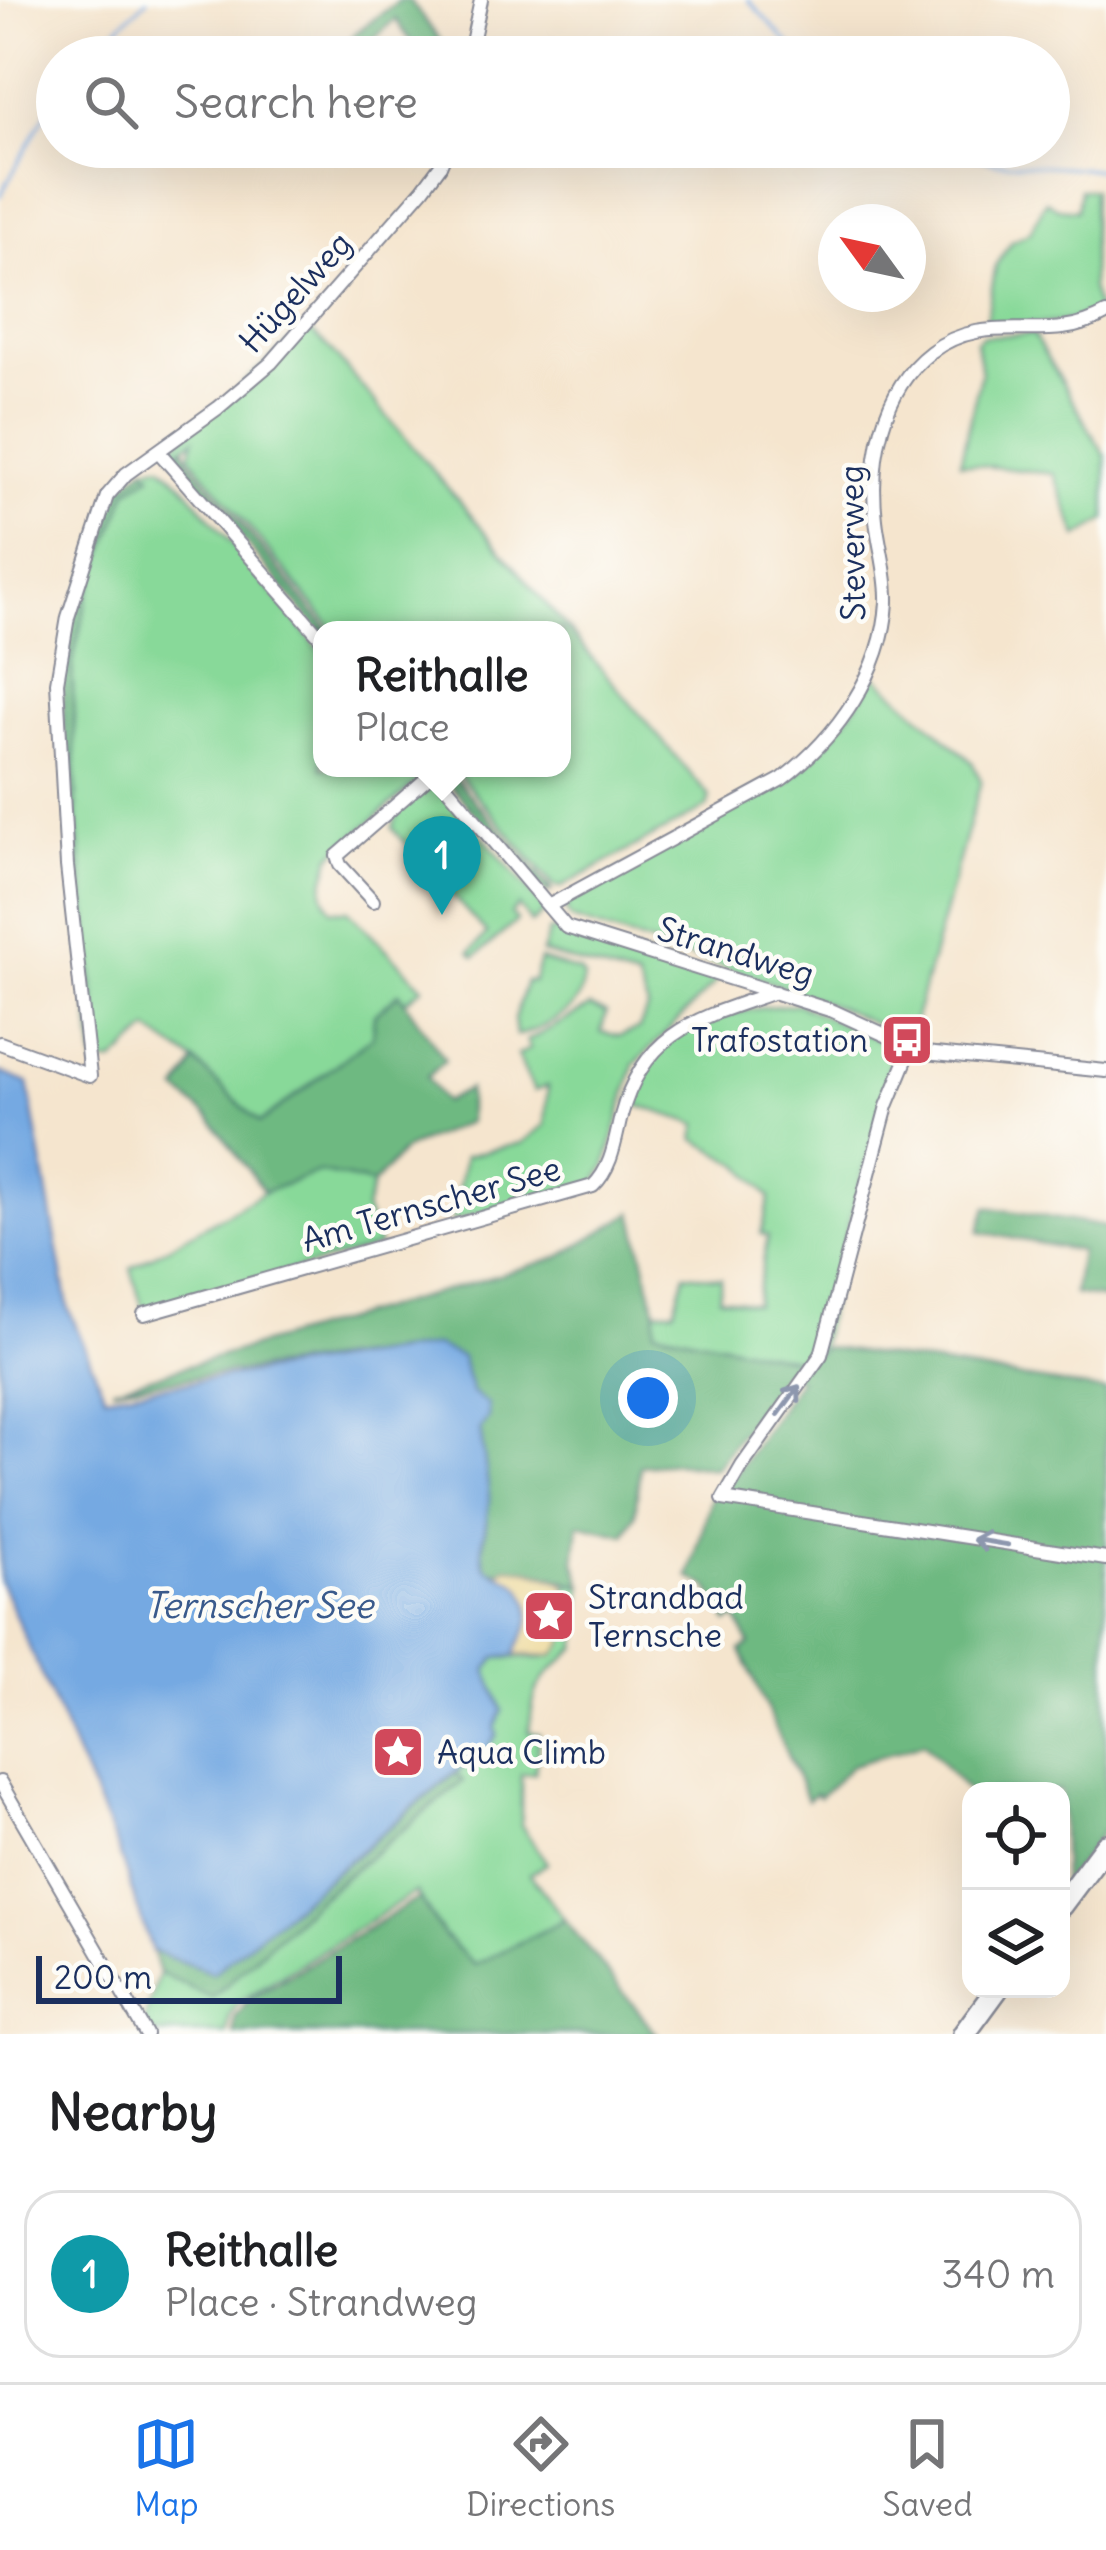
<!DOCTYPE html>
<html lang="en">
<head>
<meta charset="utf-8">
<style>
  body { margin:0; font-family:Delius,sans-serif; background:#f2f2f2; color:#202124 }
  .controls { position:absolute; right:36px; bottom:36px; display:grid; overflow:hidden; border-radius:24px; box-shadow:0 12px 48px #0002 }
  .controls button { width:108px; height:108px; display:grid; place-items:center; padding:0; border:0; border-bottom:3px solid #e0e0e0; background:#fff; color:#202124; font:60px sans-serif }
  .compass { position:absolute; left:818px; top:204px; width:108px; height:108px; border-radius:50%; background:#fff; box-shadow:0 12px 48px #0002; rotate:303deg }
  .scale { position:absolute; left:36px; bottom:30px; width:306px; box-sizing:border-box; padding-left:12px; border:6px solid #1b2f5e; border-top:0; font-size:33px; line-height:42px; white-space:nowrap; color:#1b2f5e; -webkit-text-stroke:9px #fdfcf7; paint-order:stroke }
  .you { position:absolute; left:648px; top:1398px; width:42px; height:42px; margin:-30px; border:9px solid #fff; border-radius:50%; background:#1a73e8; box-shadow:0 0 0 18px #1a73e833 }
  .badge { display:grid; place-items:center; width:78px; height:78px; border-radius:50%; background:#1a73e8; color:#fff; font-size:39px; font-weight:700 }
  .pin { position:absolute; translate:-50% -99px; filter:drop-shadow(0 3px 6px #0008) }
  .pin::after { content:''; position:absolute; top:63px; width:42px; height:36px; background:inherit; clip-path:polygon(0 0,100% 0,50% 100%) }
  .popup { position:absolute; left:313px; top:621px; width:258px; height:156px; box-sizing:border-box; display:grid; place-content:center; border-radius:24px; background:#fff; filter:drop-shadow(0 3px 9px #0005); font-size:39px; white-space:nowrap; color:#757577 }
  .popup b { font-size:45px; color:#202124 }
  .popup::after { content:''; position:absolute; left:50%; top:100%; margin-left:-24px; border:24px solid transparent; border-top-color:#fff }
  .list { margin:0; padding:0; list-style:none }
  h2 { display:flex; justify-content:space-between; align-items:center; height:156px; margin:0; padding:0 48px; font-size:51px }
  h2 small { font-size:39px; font-weight:400; color:#757577 }
  .list li { display:grid; grid-template-columns:78px 1fr auto; gap:36px; align-items:center; box-sizing:border-box; height:168px; margin:0 24px 24px; padding:0 24px; border:3px solid #e0e0e0; border-radius:36px }
  .list b { display:block; font-size:45px; white-space:nowrap }
  .list p { margin:0; font-size:39px; white-space:nowrap; color:#757577 }
  .list em { font-size:39px; font-style:normal; color:#757577 }
  .icon { flex:none; width:66px; height:66px; fill:none; stroke:currentColor; stroke-width:2; stroke-linecap:round; stroke-linejoin:round }
  .map { position:relative; flex:none; width:1106px; height:2034px; overflow:hidden }
  .search { position:absolute; background:#fff; box-shadow:0 12px 48px #0002; left:36px; right:36px; top:36px; height:132px; display:flex; align-items:center; gap:30px; box-sizing:border-box; padding:0 42px; border-radius:66px; color:#757577; font-size:45px }
  .sheet { height:348px; background:#fff }
  nav { display:flex; justify-content:space-around; align-items:center; box-sizing:border-box; height:168px; border-top:3px solid #e0e0e0; background:#fff; font-size:33px; color:#757577 }
  nav a { display:grid; justify-items:center; gap:6px }
  nav .on { color:#1a73e8 }
  .map>svg:first-child { display:block }
</style>
</head>
<body>
<div class="map">
<svg width="1106" height="2034" viewBox="0 0 1106 2034">
  <rect width="100%" height="100%" fill="#fdfcf7"/>
  <filter id="ink" filterUnits="userSpaceOnUse"><feTurbulence type="fractalNoise" baseFrequency=".00833" numOctaves="2"/><feDisplacementMap in="SourceGraphic" scale="24" xChannelSelector="R" yChannelSelector="G"/><feConvolveMatrix kernelMatrix="1 2 1 2 8 2 1 2 1" color-interpolation-filters="sRGB"/></filter>
  <filter id="wash" filterUnits="userSpaceOnUse"><feTurbulence type="fractalNoise" baseFrequency=".004" numOctaves="4" result="noise"/><feDisplacementMap in="SourceGraphic" scale="48" xChannelSelector="R" yChannelSelector="G"/><feGaussianBlur stdDeviation="2.7" result="paint"/><feColorMatrix in="noise" values="0 0 0 0 0 0 0 0 0 0 0 0 0 0 0 0 0 1.4 0 .05"/><feComposite in="paint" operator="in"/></filter>
  <g filter="url(#wash)">
    <rect width="100%" height="100%" fill="#f5e5ce"/>
    <path fill="#88d999" stroke="#52847c" stroke-width="3" d="M1080,189l13,1 -2,98 7,24c-38,15 -73,13 -112,10l10,-57 16,-24 18,-9 16,-31 12,7 19,2z
      M306,327l23,21 381,449 -3,10 -145,80 -8,-1 -101,-118h109v-138h-228l-144,-174 4,-17 -22,16 2,-10z
      M1033,334l73,123v63l-28,17 -24,-63 -94,-11 21,-91 -5,-31 6,-5z
      M161,465l21,18 140,170v115h95l7,8 -93,80c-4,23 -16,33 1,54h16l75,77 -17,14 -8,-7 -26,43 -112,86 -65,-61 -46,-32 -35,32 -12,1 -25,-244 -5,-155 15,-67 29,-83 12,-24 23,-15 -6,-8z
      M875,675l97,87 9,19 -72,259 -69,-32 -85,-31 -184,-58 -5,-8 2,-13 219,-117c38,-30 63,-65 88,-106z
      M430,784l9,1 107,126 -15,12 -12,-17 -8,8 6,7 -42,36 -5,-5 17,-18 -95,-106 8,-18z
      M549,931l16,1 154,47 -85,86 -28,101 -13,20 -141,35 13,-65 57,-13 23,-18 3,-39 -14,5 -17,-36 13,-6 -3,-8 63,-34 16,6 -5,19 18,4 20,-7 9,-22 -11,-27 -95,-27z
      M540,960l40,12 4,6c-2,10 -4,22 -12,29 -11,11 -42,28 -56,28l-2,-16 12,-38 7,1z
      M797,1004l87,39 10,12 -5,13 9,4 -15,32 -39,136 -25,114 -12,5 -20,-2 -133,-27 2,-20h18l11,-36 36,4 -2,19 36,7 13,-68 -7,-2 9,-36 -28,-32 -47,-27 3,-15 -68,-21c5,-12 9,-25 15,-35 28,-51 100,-59 152,-64z
      M319,1171l54,13 -8,25 14,37 -235,67 -13,-45 133,-76z
      M565,1583l18,3 -6,62c-39,34 -42,32 -48,84l10,2 -4,39 -14,1v51l26,38 -17,11 35,46 -91,45 -30,-29 -28,-44 -177,110 -9,13 -3,19h-77l-6,-12 15,-49 53,25 104,-97 147,-120 -7,-8 27,-19 14,-19 -2,-7 7,-17 -15,-41 10,-12h46l24,-69z"/>
    <path fill="#6eb981" stroke="#447470" stroke-width="3" d="M400,0h9l44,57h-31l-27,-38 -40,38h-13l12,-23z
      M185,447l2,12 141,171h-6v4l-150,-179z
      M145,467l6,8 -23,15 -41,107 -15,67 5,155 25,244 -7,2 -25,-229 -8,-149 5,-50 44,-141z
      M440,768h6l106,123 -5,2 -8,-6 -101,-116z
      M399,993l46,67 -18,17 17,25 24,-13v33l-63,27 -32,35 -54,-12 -55,20 -53,-73 -33,-28 17,-29 65,61 112,-86 2,-22z
      M987,1207l119,20v72l-32,-5 6,-43 -101,-19z
      M633,1212l23,98 -1,20 132,27 20,2 19,-12 280,44v436l-43,58 -2,-94h-90v4l-47,-52 -72,22 -33,32 -3,-4 -9,7 -66,-150 9,-6 -14,-26 -8,4 -20,-35 -19,-10 24,-85 9,2 77,-115 -14,-8 -70,98 -37,-6 -38,3 -5,49 -10,20 -46,-11 -4,38 8,24 -54,-16 -42,1 -5,-17 7,-53 -9,-72 8,-11 -16,-25 -11,-36 -25,-11 -324,42 448,-131z
      M456,1773l7,8 -147,119 -104,98 -53,-25 -7,-22 61,22z
      M419,1898l25,38 30,29 91,-45 92,114h-423l1,-16 15,-19z"/>
    <path fill="#eeda9e" stroke="#84847e" stroke-width="3" d="M506,1567l23,3 36,13c8,25 9,55 -12,73l-38,-1 2,-10 -17,-72z"/>
    <path fill="#74a9e2" stroke="#486ca0" stroke-width="3" d="M0,1072l28,11 40,224 37,88 331,-49 25,11 11,36 16,11v14l-8,11c3,22 7,45 9,67 1,20 -10,45 -6,65 4,20 51,8 46,60 -1,13 -12,21 -14,34l-19,3 -9,12 15,41 -7,17 2,7 -22,29 -12,1 -250,208 -61,-22 -34,-102 -118,-268z"/>
    <g fill="none" stroke-linecap="round" stroke-linejoin="round">
      <path stroke="#74a9e2" stroke-width="3" d="M748,0l53,57
        M86,57l61,-57
        M940,147l55,15 111,8
        M0,196l57,-103"/>
    </g>
  </g>
  <g filter="url(#ink)">
    <g fill="none" stroke-linecap="round" stroke-linejoin="round">
      <g stroke="#888a96" stroke-width="16">
        <path id="street" d="M469,57l12,-57
          M158,451l164,188
          M431,768l135,159 267,84 92,42 181,18
          M373,901l-33,-36 -3,-9 97,-84
          M550,905l232,-126c55,-42 101,-107 105,-177 1,-27 -8,-55 -11,-82 -7,-59 5,-130 55,-168 58,-44 115,-4 175,-38
          M0,1043l90,33 -23,-210 -10,-184 11,-65 39,-121 19,-22 92,-66 53,-45 152,-174 17,-23 8,-19
          M911,1048l-24,58 -66,249 -79,111 -19,33 383,60
          M144,1314l449,-128c19,-18 22,-45 28,-70 23,-86 79,-98 154,-124
          M0,1782l146,252"/>
      </g>
      <g stroke="#888a96" stroke-width="26">
        <path id="primary" d="M1061,1905l45,-60
          M964,2034l33,-45"/>
      </g>
      <use href="#street" stroke="#fff" stroke-width="12"/>
      <use href="#primary" stroke="#fff" stroke-width="21"/>
    </g>
    <defs><path id="oneway-shaft" d="M-6 0H5M1.5-3L5.5 0L1.5 3" fill="none" stroke-width="1.6" stroke-linecap="round" stroke-linejoin="round" transform="scale(3)"/></defs>
    <g stroke="#8d97ae">
      <use href="#oneway-shaft" transform="translate(789 1400) rotate(-54)"/>
      <use href="#oneway-shaft" transform="translate(990 1542) rotate(-171)"/>
    </g>
  </g>
  <defs>
    <g id="bus-square" transform="scale(2.7)"><rect x="-9" y="-9" width="18" height="18" rx="4" fill="#d1495b" stroke="#fdfcf7"/><path d="M-5-6H5V4H4V6H2V4H-2V6H-4V4H-5ZM-3.5-4V0h7V-4ZM-3.5 1.2v1.5H-2V1.2ZM2 1.2v1.5H3.5V1.2Z" fill="#fff"/></g>
    <g id="sight-square" transform="scale(2.7)"><rect x="-9" y="-9" width="18" height="18" rx="4" fill="#d1495b" stroke="#fdfcf7"/><path d="M0-6L1.8-2.2L6-1.7L2.9 1.2L3.7 5.4L0 3.3L-3.7 5.4L-2.9 1.2L-6-1.7L-1.8-2.2Z" fill="#fff"/></g>
  </defs>
  <g fill-rule="evenodd">
    <use href="#bus-square" x="907" y="1040"/>
    <use href="#sight-square" x="549" y="1616"/>
    <use href="#sight-square" x="398" y="1752"/>
  </g>
  <g text-anchor="middle" stroke-width="9" stroke-linejoin="round" paint-order="stroke">
    <g font-size="33" fill="#1b2f5e" stroke="#fdfcf7">
      <text transform="translate(295 292) rotate(-48)" y="12">Hügelweg</text>
      <text transform="translate(852 543) rotate(-91)" y="12">Steverweg</text>
      <text transform="translate(736 951) rotate(17)" y="12">Strandweg</text>
      <text transform="translate(431 1204) rotate(-16)" y="12">Am Ternscher See</text>
    </g>
    <g font-size="33" fill="#1b2f5e" stroke="#fdfcf7" text-anchor="start">
      <text x="868" y="1052" text-anchor="end">Trafostation</text>
      <text x="588" y="1609">Strandbad<tspan x="588" dy="38">Ternsche</tspan></text>
      <text x="437" y="1764">Aqua Climb</text>
    </g>
    <g font-size="36" font-style="italic" fill="#3a5a8c" stroke="#fdfcf7">
      <text x="259" y="1618">Ternscher See</text>
    </g>
  </g>
</svg>
<div class="controls">
<button><svg class="icon" aria-label="locate" viewBox="0 0 24 24"><circle cx="12" cy="12" r="6"/><path d="M12 2v4M12 18v4M2 12h4M18 12h4"/></svg></button>
<button><svg class="icon" aria-label="layers" viewBox="0 0 24 24"><path d="M12 4l9 5-9 5-9-5zM3 14l9 5 9-5"/></svg></button>
</div>
<svg class="compass" viewBox="-18 -18 36 36"><path d="M0-13l5 13h-10z" fill="#e53935"/><path d="M0 13l5-13h-10z" fill="#757577"/></svg>
<div class="scale">200 m</div>
<div class="you"></div>
<div class="pin badge" style="left:442px;top:915px;background:#0f9aa8">1</div>
<div class="popup"><b>Reithalle</b>Place</div>
<div class="search"><svg class="icon" aria-label="search" viewBox="0 0 24 24"><circle cx="10" cy="10" r="6"/><path d="M15 15l6 6"/></svg>Search here</div>
</div>
<section class="sheet">
<h2>Nearby<small></small></h2>
<ul class="list">
<li><span class="badge" style="background:#0f9aa8">1</span><div><b>Reithalle</b><p>Place · Strandweg</p></div><em>340 m</em></li>
</ul>
</section>
<nav>
<a class="on"><svg class="icon" aria-label="map" viewBox="0 0 24 24"><path d="M3 6l6-2 6 2 6-2v14l-6 2-6-2-6 2zM9 4v14M15 6v14"/></svg>Map</a>
<a><svg class="icon" aria-label="directions" viewBox="0 0 24 24"><path d="M12 3l9 9-9 9-9-9zM9 14v-3h6M13 9l2 2-2 2"/></svg>Directions</a>
<a><svg class="icon" aria-label="saved" viewBox="0 0 24 24"><path d="M7 4h10v16l-5-4-5 4z"/></svg>Saved</a>
</nav>
</body>
</html>
